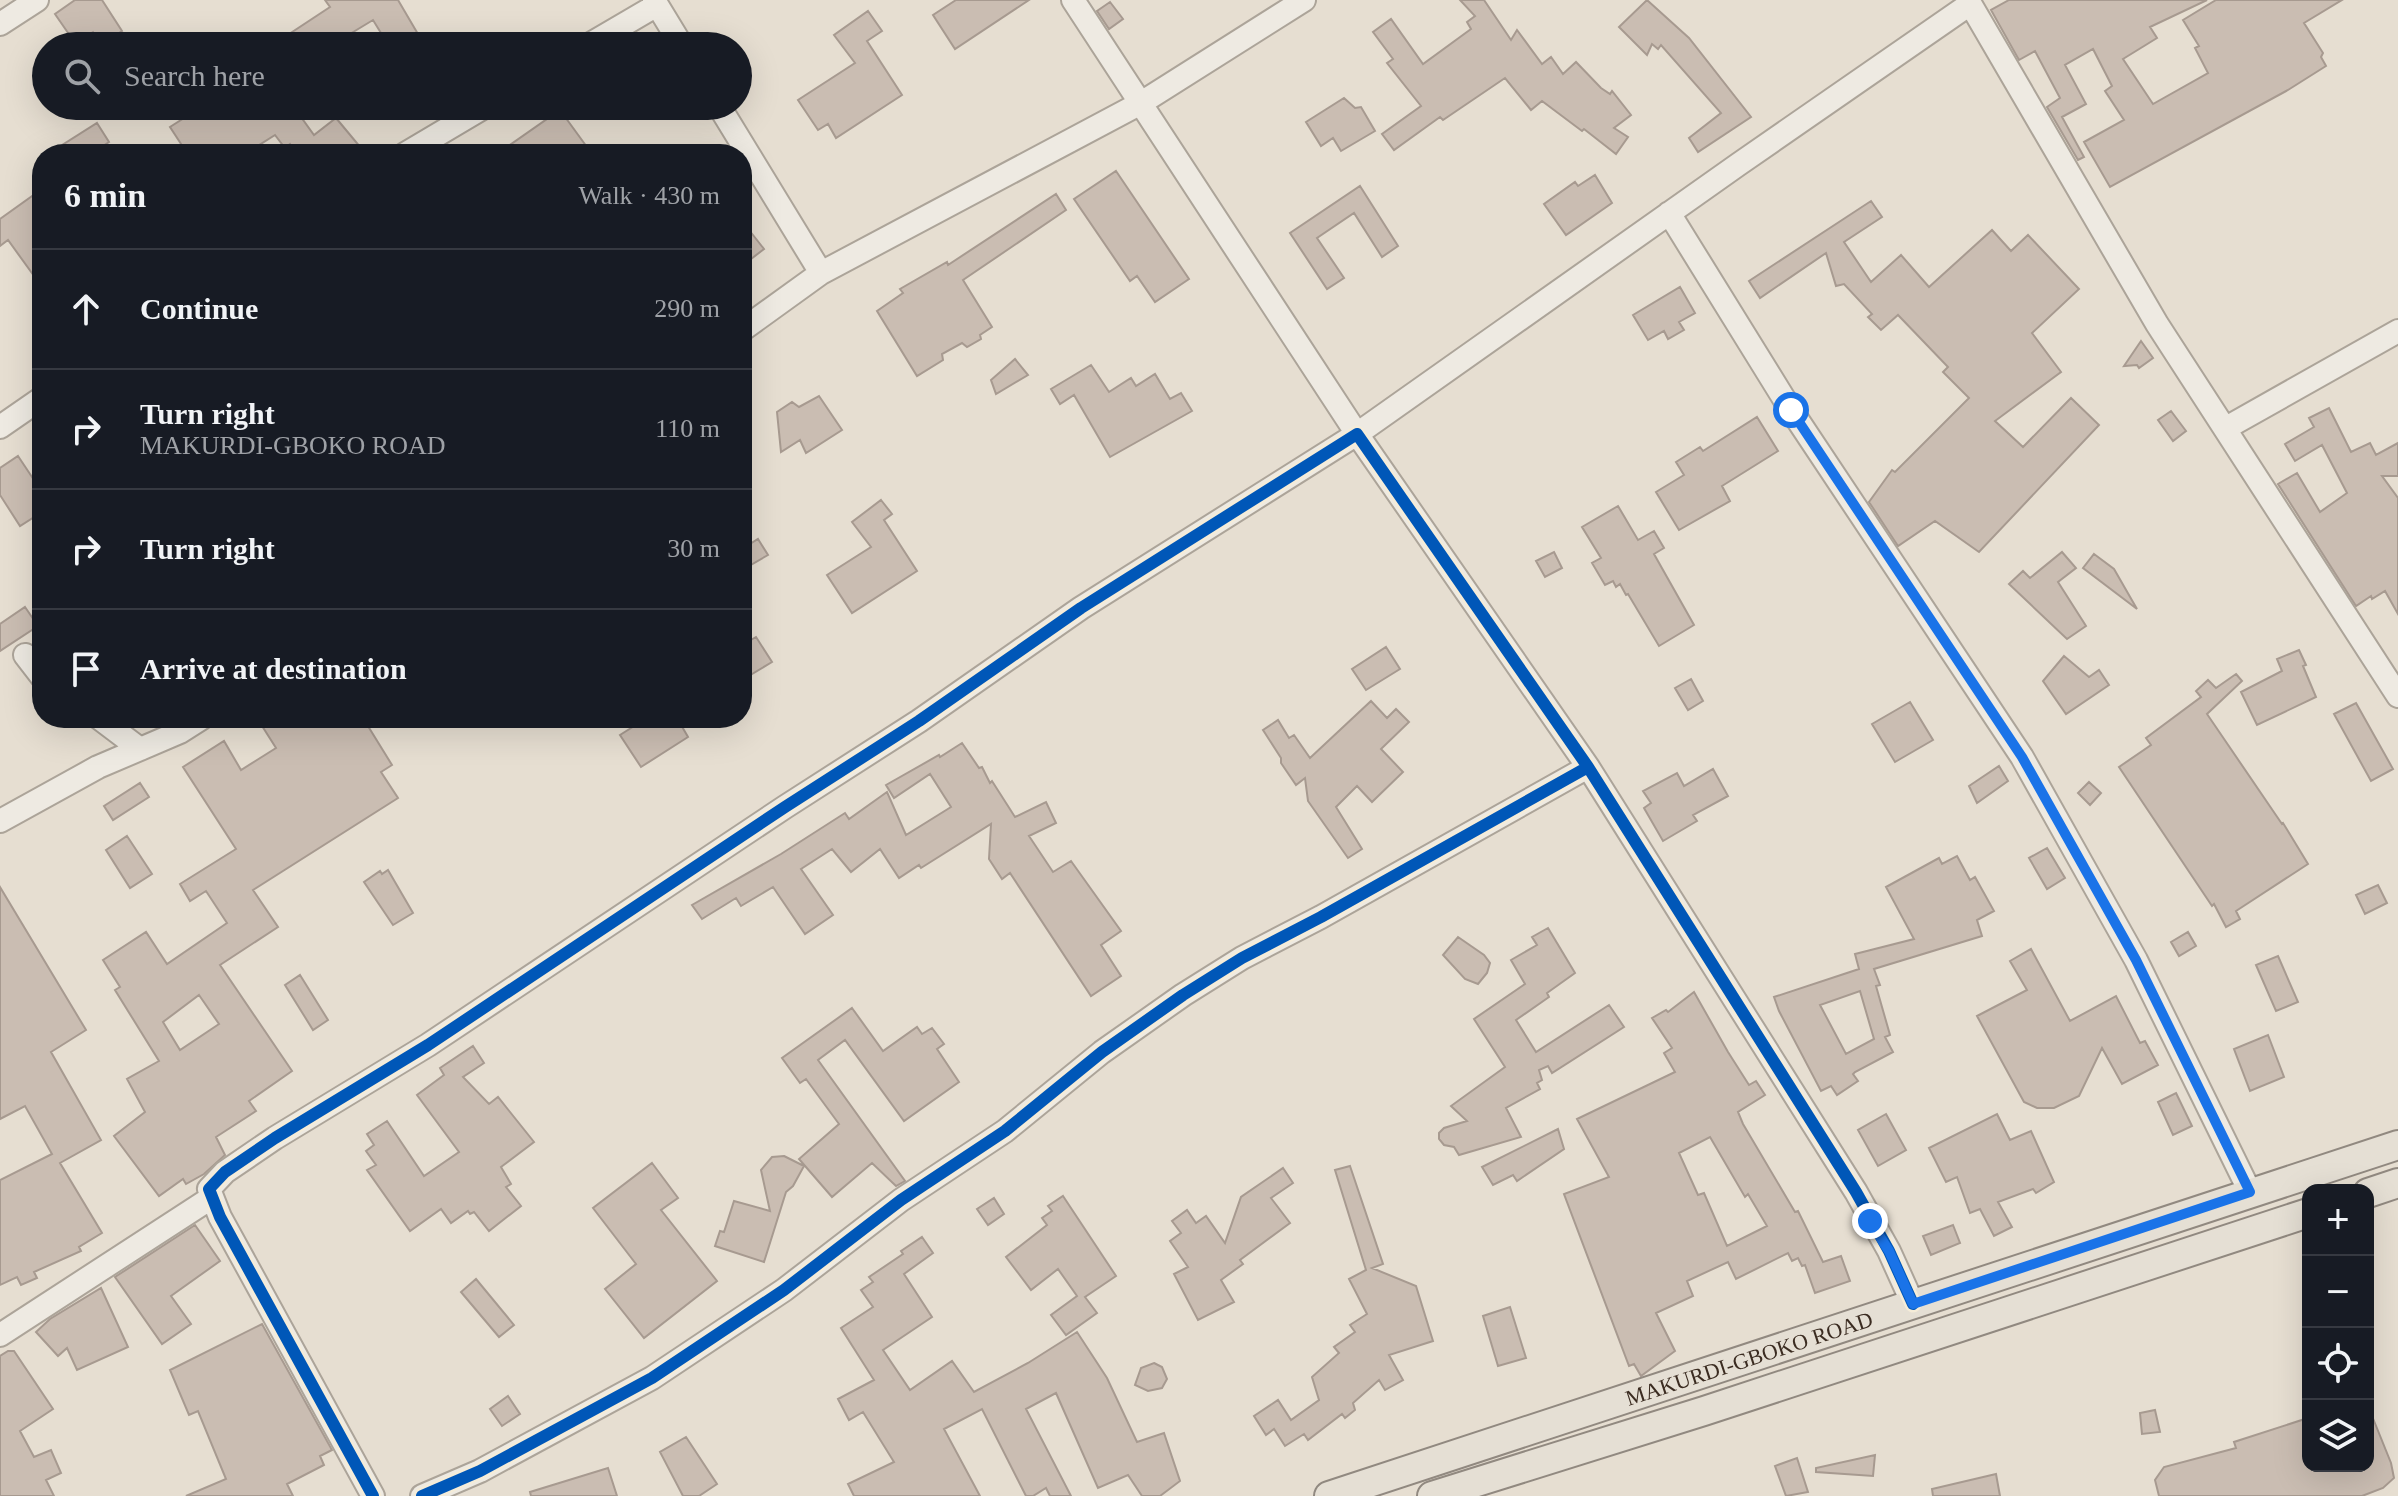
<!DOCTYPE html>
<html lang="en">
<head>
<meta charset="utf-8">
<style>
  body { margin:0; font-family:Georgia,serif; background:#242831; color:#f1f3f6 }
  .controls { position:absolute; right:24px; bottom:24px; display:grid; overflow:hidden; border-radius:16px; box-shadow:0 8px 32px #0002 }
  .controls button { width:72px; height:72px; display:grid; place-items:center; padding:0; border:0; border-bottom:2px solid #363941; background:#171b24; color:#f1f3f6; font:40px sans-serif }
  .stop { position:absolute; width:24px; height:24px; margin:-18px; border:6px solid #1a73e8; border-radius:50%; background:#fff }
  .stop.end { background:#1a73e8; border-color:#fff; box-shadow:0 2px 8px #0008 }
  .list { margin:0; padding:0; list-style:none }
  h2 { display:flex; justify-content:space-between; align-items:center; height:104px; margin:0; padding:0 32px; font-size:34px }
  h2 small { font-size:26px; font-weight:400; color:#9ea1a6 }
  .list li { display:grid; grid-template-columns:52px 1fr auto; gap:24px; align-items:center; box-sizing:border-box; height:120px; padding:0 32px; border-top:2px solid #363941 }
  .list b { display:block; font-size:30px; white-space:nowrap }
  .list p { margin:0; font-size:26px; white-space:nowrap; color:#9ea1a6 }
  .list em { font-size:26px; font-style:normal; color:#9ea1a6 }
  .icon { flex:none; width:44px; height:44px; fill:none; stroke:currentColor; stroke-width:2; stroke-linecap:round; stroke-linejoin:round }
  .map { position:relative; flex:none; width:2398px; height:1496px; overflow:hidden }
  .search { position:absolute; background:#171b24; box-shadow:0 8px 32px #0002; left:32px; top:32px; width:720px; height:88px; display:flex; align-items:center; gap:20px; box-sizing:border-box; padding:0 28px; border-radius:44px; color:#9ea1a6; font-size:30px }
  .panel { position:absolute; background:#171b24; box-shadow:0 8px 32px #0002; left:32px; top:144px; width:720px; height:584px; border-radius:32px }
  .map>svg:first-child { display:block }
</style>
</head>
<body>
<div class="map">
<svg width="2398" height="1496" viewBox="0 0 2398 1496">
  <rect width="100%" height="100%" fill="#e6ded1"/>
  <path fill="#cabdb2" stroke="#a79a90" stroke-width="2" fill-rule="evenodd" d="M75,0h27l20,31 -21,14 -8,-13 -18,11 -20,-29z
    M325,0h73l27,46h-36l-16,-26 -43,26h-59l59,-39z
    M956,0h73l-74,49 -22,-34z
    M1460,0h24l27,40 6,-10 25,34 9,-7 12,17 13,-12 25,26 9,6 2,-3 19,24 -17,13 14,9 -12,17 -32,-25 -2,2 -40,-30 -11,9 -26,-32 -62,42 -3,-3 -46,33 -12,-16 39,-28 -34,-43 6,-4 -20,-27 18,-13 32,45 48,-35 -4,-7 8,-6z
    M1647,0l42,38 62,79 -53,35 -9,-14 32,-25 -60,-68 -3,4 -6,-5 -5,11 -28,-28z
    M2009,0h198l-57,27 7,11 -34,21 30,45 55,-31 -13,-25 4,-2 -16,-26 33,-20h126l-38,23 19,30 -2,4 5,9 -38,24 -178,97 -26,-45 40,-22 -19,-29 7,-5 -19,-37 -28,16 21,39 -24,13 22,40 -6,3 -31,-53 13,-9 -25,-47 -16,9 -28,-50z
    M1110,2l13,17 -14,10 -12,-18z
    M868,11l14,20 -15,10 35,54 -66,43 -8,-14 -10,6 -20,-30 57,-37 -21,-28z
    M1344,98l11,10 6,-1 14,24 -34,20 -8,-13 -12,8 -15,-24z
    M203,106h90l21,29 22,-17 30,36h-75l4,-3 -5,-7 -5,4 -10,-13 -30,19h-50l-4,-7 -6,3 -15,-23z
    M560,110l32,44h-95z
    M97,123l12,19 -18,12h-43z
    M1116,171l73,108 -34,23 -18,-26 -7,5 -56,-82z
    M1595,175l17,28 -46,32 -22,-31 31,-22 3,4z
    M1360,186l38,60 -16,11 -28,-44 -37,25 27,40 -17,11 -37,-56z
    M42,189v98l-34,-47 -8,6v-27z
    M1056,194l10,16 -103,70 29,47 -12,8 1,4 -14,8 -5,-4 -20,11 1,6 -26,16 -40,-65 26,-18 -3,-4 47,-27 1,3z
    M1871,201l11,16 -38,25 27,40 30,-27 28,32 63,-57 19,21 17,-16 51,54 -47,44 29,39 -66,49 28,26 48,-49 28,27 -120,127 -44,-31 -37,25 -29,-44 23,-32 3,2 74,-74 -26,-26 5,-5 -50,-52 -17,15 -13,-13 4,-3 -28,-30 -8,2 -10,-33 -66,45 -11,-17z
    M742,221l22,28 -22,17z
    M1680,287l15,26 -16,9 5,8 -16,9 -4,-8 -16,9 -15,-25z
    M2141,341l12,17 -14,10 -2,-3 -13,1z
    M1015,359l13,16 -32,19 -5,-14z
    M1091,365l18,27 22,-14 5,8 19,-12 15,25 11,-6 11,18 -82,46 -36,-62 -14,9 -9,-15z
    M819,396l23,34 -36,23 -6,-13 -19,12 -4,-40 15,-10 7,5z
    M2329,408l22,44 19,-9 6,12 22,-12v33h-16l16,22v116l-13,-23 -13,8 -1,-3 -15,10 -78,-122 19,-11 23,39 27,-19 -25,-48 -27,16 -10,-17 29,-17 -5,-9z
    M2171,411l15,20 -13,10 -15,-21z
    M1757,417l21,34 -56,35 8,15 -51,29 -23,-38 28,-17 -8,-13 24,-15 3,4z
    M18,456l24,36v20l-22,14 -20,-31v-27z
    M881,500l11,14 -8,6 33,51 -65,42 -25,-38 44,-28 -19,-25z
    M1618,506l20,34 16,-9 10,17 -10,6 40,71 -35,21 -31,-52 -2,1 -6,-11 -4,3 -3,-6 -8,4 -13,-22 9,-5 -19,-31z
    M758,539l10,16 -26,15v-21z
    M1554,552l8,16 -17,9 -9,-16z
    M2062,552l14,16 -18,14 28,44 -19,13 -58,-55 14,-13 7,7z
    M2094,554l20,15 23,40 -54,-41z
    M25,607l13,19 -38,25v-27z
    M756,637l16,25 -30,18v-35z
    M1386,647l14,22 -34,21 -14,-21z
    M2299,650l7,15 -3,1 13,31 -59,28 -16,-33 41,-21 -5,-12z
    M2064,656l25,21 10,-7 10,15 -43,29 -23,-33z
    M2236,674l6,7 -35,33 75,110 1,-1 25,41 -72,47 4,8 -14,8 -12,-23 -2,2 -93,-139 32,-22 -5,-7 55,-41 -5,-6 12,-11 8,8z
    M1691,679l12,22 -15,9 -13,-22z
    M1371,701l16,17 9,-9 13,13 -28,27 22,23 -31,30 -15,-16 -21,21 26,42 -14,9 -40,-57 -3,-23 -9,7 -15,-22v-5l-18,-28 15,-10 11,18 5,-3 16,23z
    M1910,702l23,38 -38,22 -23,-38z
    M2356,703l37,66 -22,12 -37,-67z
    M257,718h106l29,47 -11,7 17,26 -145,92 25,37 -58,38 72,106 -43,30 7,10 -40,26 9,18 -21,19 -18,10 -3,-5 -24,17 -45,-60 31,-24 -18,-33 32,-18 -44,-71 5,-3 -17,-27 43,-28 21,32 60,-41 -21,-32 -16,10 -10,-17 56,-35 -53,-82 41,-26 17,29 35,-22zM199,995l20,29 -39,26 -17,-28z
    M647,718h30l11,19 -47,30 -21,-32z
    M962,743l17,25 3,-1 8,16 2,-2 23,36 31,-15 10,21 -27,13 24,36 18,-11 50,70 -20,14 20,31 -30,20 -81,-123 -8,6 -13,-20 2,-35 -70,44 -2,-3 -20,13 -19,-29 -29,23 -19,-23 -31,20 32,46 -28,19 -32,-47 -32,19 -5,-8 -34,21 -10,-14 89,-51 64,-41 4,6 38,-27 19,43 45,-28 -21,-33 -36,24 -8,-13 53,-30 1,2z
    M1999,766l9,15 -31,22 -8,-17z
    M1713,769l15,27 -35,19 4,6 -34,20 -19,-33 7,-5 -8,-12 34,-18 7,13z
    M2089,782l12,11 -11,12 -12,-12z
    M140,783l9,14 -36,23 -9,-14z
    M127,836l25,38 -22,14 -24,-38z
    M2047,848l18,30 -18,11 -18,-31z
    M1957,856l13,24 5,-3 19,34 -17,9 5,16 -108,33 6,16 -4,1 14,49 -5,2 8,15 -38,20 -2,2 5,7 -21,14 -6,-9 -10,5 -42,-80 -5,-14 85,-28 -4,-15 59,-15 -28,-52 53,-29 3,6zM1860,991l14,48 -28,15 -26,-49z
    M388,870l25,43 -20,12 -29,-43 16,-11 2,3z
    M2378,885l9,18 -22,11 -9,-19z
    M0,887l86,143 -35,22 50,88 -41,23 42,70 -23,14 2,4 -47,21 3,6 -16,7 -4,-8 -17,8v-105l52,-26 -27,-48 -25,13z
    M1548,928l27,45 -28,20 2,4 -33,23 20,32 73,-47 15,22 -72,46 -4,-7 -9,4 3,10 -5,3 3,6 -34,19 15,29 -62,18 -5,-8 -10,-2 -5,-6v-6l5,-5 23,-7 -16,-15 54,-39 -31,-48 51,-35 -14,-24 26,-15 -5,-8z
    M2188,932l8,14 -17,10 -8,-14z
    M1458,937l26,18 6,8 -3,10 -9,11 -13,-5 -22,-24z
    M2031,949l39,72 46,-25 24,47 5,-2 13,24 -36,19 -20,-36 -23,48 -25,12h-17l-13,-6 -47,-86 50,-26 -17,-29z
    M2278,956l20,46 -22,9 -20,-46z
    M300,975l28,45 -15,10 -28,-45z
    M1694,992l34,60 21,33 7,-4 9,14 -27,17 5,12 52,88 3,-1 25,51 18,-6 9,25 -35,12 -10,-28 -3,1 -4,-8 -6,3 -4,-8 -52,26 -8,-17 -41,19 6,15 -37,17 19,38 -34,25 -7,-12 -5,2 -65,-172 45,-17 -32,-58 98,-47 -11,-19 8,-5 -20,-30 14,-8 2,2zM1710,1137l35,60 3,-3 19,32 -40,20 -23,-53 -6,2 -19,-42z
    M852,1008l31,43 34,-24 5,7 10,-6 12,16 -7,5 22,33 -55,39 -59,-81 -27,20 87,121 -9,5 -24,-23 -40,34 -33,-38 40,-35 -33,-45 -6,4 -18,-25z
    M2268,1035l16,42 -34,14 -16,-42z
    M473,1046l11,17 -21,14 26,27 9,-7 36,45 -33,25 10,17 -5,3 15,19 -32,25 -15,-19 -4,2 -2,-3 -17,12 -10,-14 -31,22 -43,-61 9,-5 -10,-14 8,-6 -7,-11 20,-13 37,55 35,-24 -42,-57 27,-20 -4,-7z
    M2176,1093l16,33 -19,9 -15,-33z
    M1886,1114l20,36 -28,16 -20,-36z
    M1997,1114l13,26 21,-9 23,51 -18,11 -3,-4 -35,13 14,25 -18,9 -14,-27 -10,4 -13,-36 -11,5 -17,-34z
    M1558,1129l6,20 -47,32 -4,-6 -20,10 -11,-18z
    M784,1156l20,10 -11,20 -7,6 -22,70 -49,-16 5,-15 4,1 10,-31 36,10 -9,-41 11,-13z
    M652,1163l26,35 -17,12 56,71 -73,57 -39,-49 31,-25 -43,-56z
    M1350,1166l33,98 -11,4 44,18 17,55 -44,14 14,25 -18,10 -6,-10 -26,23 2,7 -10,8 -3,-4 -34,26 -4,-6 -19,12 -11,-17 -8,6 -12,-19 24,-16 13,20 28,-20 -7,-23 27,-24 -5,-6 21,-15 -5,-7 17,-11 -18,-35 17,-9 -31,-100z
    M1283,1168l10,15 -22,15 19,25 -50,37 3,4 -22,16 13,22 -36,18 -24,-46 14,-7 -18,-26 11,-8 -9,-12 15,-11 9,13 10,-7 19,27 16,-46z
    M1063,1196l53,80 -31,21 12,16 -31,22 -15,-20 26,-19 -19,-27 -27,21 -25,-33 41,-32 -5,-7 10,-7 -4,-5z
    M994,1198l10,16 -16,11 -11,-16z
    M195,1225l25,36 -49,35 20,28 -29,20 -47,-67z
    M1953,1225l7,18 -29,12 -8,-19z
    M922,1237l11,16 -29,21 28,43 -49,33 27,40 42,-29 22,31 54,-29 49,-31 30,46 30,64 27,-9 16,48 -20,15h-18l-14,-21 -30,13 -42,-95 -30,16 45,87h-21l-4,-8 -13,8h-7l-44,-87 -38,20 36,67h-126l-6,-12 46,-22 -31,-50 -14,8 -11,-21 36,-19 -33,-52 32,-21 -12,-17 12,-8 -4,-5 34,-23 -2,-3z
    M476,1279l38,46 -15,12 -38,-45z
    M101,1288l27,59 -51,23 -10,-22 -9,8 -22,-24 14,-13z
    M1510,1307l16,51 -28,8 -15,-50z
    M262,1324l70,126 -12,6 4,9 -37,19 6,12h-107l40,-17 -28,-68 -9,4 -19,-45z
    M8,1351h6l39,58 -33,22 14,26 17,-7 10,23 -15,7 8,16h-54v-140z
    M1154,1363l8,4 5,12 -5,9 -14,3 -13,-6 6,-17z
    M508,1396l12,18 -18,12 -12,-17z
    M2368,1406l23,57 3,15 -11,10 -21,8h-203l-4,-16 9,-13 72,-19 -2,-6 74,-24v48h60z
    M2155,1410l5,22 -18,2 -2,-21z
    M686,1437l31,47 -18,12h-16l-23,-44z
    M1875,1455l-2,21 -57,-4v-4z
    M1797,1458l11,34 -22,4 -11,-30z
    M608,1468l9,28h-86l-1,-4z
    M1996,1474l4,22h-67l-1,-7z"/>
  <g fill="none" stroke-linecap="round" stroke-linejoin="round">
    <g stroke="#aca499" stroke-width="26">
      <path id="minor" d="M654,0l28,46
        M1073,0l284,434 382,-270 231,-160
        M1968,0l189,324 241,372
        M0,24l37,-24
        M587,46l70,-41
        M719,106l102,167 320,-170 163,-103
        M405,154l81,-48
        M1669,213l122,197 231,347 114,203 114,232
        M742,330l79,-57
        M0,427l42,-29
        M2226,428l172,-97
        M25,655l17,22
        M99,718l41,31
        M0,821l98,-54 82,-35 22,-14
        M0,1335l211,-137
        M373,1496l-153,-279 -11,-28 16,-17 50,-34 153,-93 357,-238 134,-86 162,-113 276,-174 231,333 268,425 33,59 24,53
        M422,1496l58,-25 172,-93 132,-88 117,-90 104,-69 97,-79 81,-57 59,-37 79,-41 267,-150"/>
    </g>
    <g stroke="#918980" stroke-width="32">
      <g id="major">
        <path d="M2368,1193l30,-10"/>
        <path id="s1" d="M1329,1496l1069,-351"/>
        <path d="M1432,1496l272,-85 604,-198"/>
      </g>
    </g>
    <use href="#minor" stroke="#eeeae2" stroke-width="22"/>
    <use href="#major" stroke="#e5dfd4" stroke-width="28"/>
    <g stroke="#f5ecd8" stroke-width="17">
      <path id="cycleway" d="M373,1496l-153,-279 -11,-28 16,-17 50,-34 153,-93 357,-238 134,-86 162,-113 276,-174 231,333 268,425 33,59 24,53
        M422,1496l58,-25 172,-93 132,-88 117,-90 104,-69 97,-79 81,-57 59,-37 79,-41 267,-150"/>
    </g>
    <use href="#cycleway" stroke="#0057b8" stroke-width="12"/>
  </g>
  <g fill="none" stroke-linecap="round" stroke-linejoin="round">
    <path stroke="#1a73e8" stroke-width="10" d="M1791,410l231,347 114,203 114,232 -337,112 -24,-53 -19,-30"/>
  </g>
  <g text-anchor="middle" stroke-width="8" stroke-linejoin="round" paint-order="stroke">
    <g font-size="22" fill="#3b2c21" stroke="#f5ecd8">
      <text dy="8" stroke="none"><textPath href="#s1" startOffset="442">MAKURDI-GBOKO ROAD</textPath></text>
    </g>
  </g>
</svg>
<div class="controls">
<button>+</button>
<button>−</button>
<button><svg class="icon" aria-label="locate" viewBox="0 0 24 24"><circle cx="12" cy="12" r="6"/><path d="M12 2v4M12 18v4M2 12h4M18 12h4"/></svg></button>
<button><svg class="icon" aria-label="layers" viewBox="0 0 24 24"><path d="M12 4l9 5-9 5-9-5zM3 14l9 5 9-5"/></svg></button>
</div>
<div class="stop" style="left:1791px;top:410px"></div>
<div class="stop end" style="left:1870px;top:1221px"></div>
<div class="search"><svg class="icon" aria-label="search" viewBox="0 0 24 24"><circle cx="10" cy="10" r="6"/><path d="M15 15l6 6"/></svg>Search here</div>
<section class="panel">
<h2>6 min<small>Walk · 430 m</small></h2>
<ul class="list">
<li><svg class="icon" aria-label="ahead" viewBox="0 0 24 24"><path d="M12 20V5M6 11l6-6 6 6"/></svg><div><b>Continue</b></div><em>290 m</em></li>
<li><svg class="icon" aria-label="right" viewBox="0 0 24 24"><path d="M7 20v-9h11M14 6l5 5-5 5"/></svg><div><b>Turn right</b><p>MAKURDI-GBOKO ROAD</p></div><em>110 m</em></li>
<li><svg class="icon" aria-label="right" viewBox="0 0 24 24"><path d="M7 20v-9h11M14 6l5 5-5 5"/></svg><div><b>Turn right</b></div><em>30 m</em></li>
<li><svg class="icon" aria-label="arrive" viewBox="0 0 24 24"><path d="M6 21V4h12l-3 4 3 4H6"/></svg><div><b>Arrive at destination</b></div></li>
</ul>
</section>
</div>
</body>
</html>
